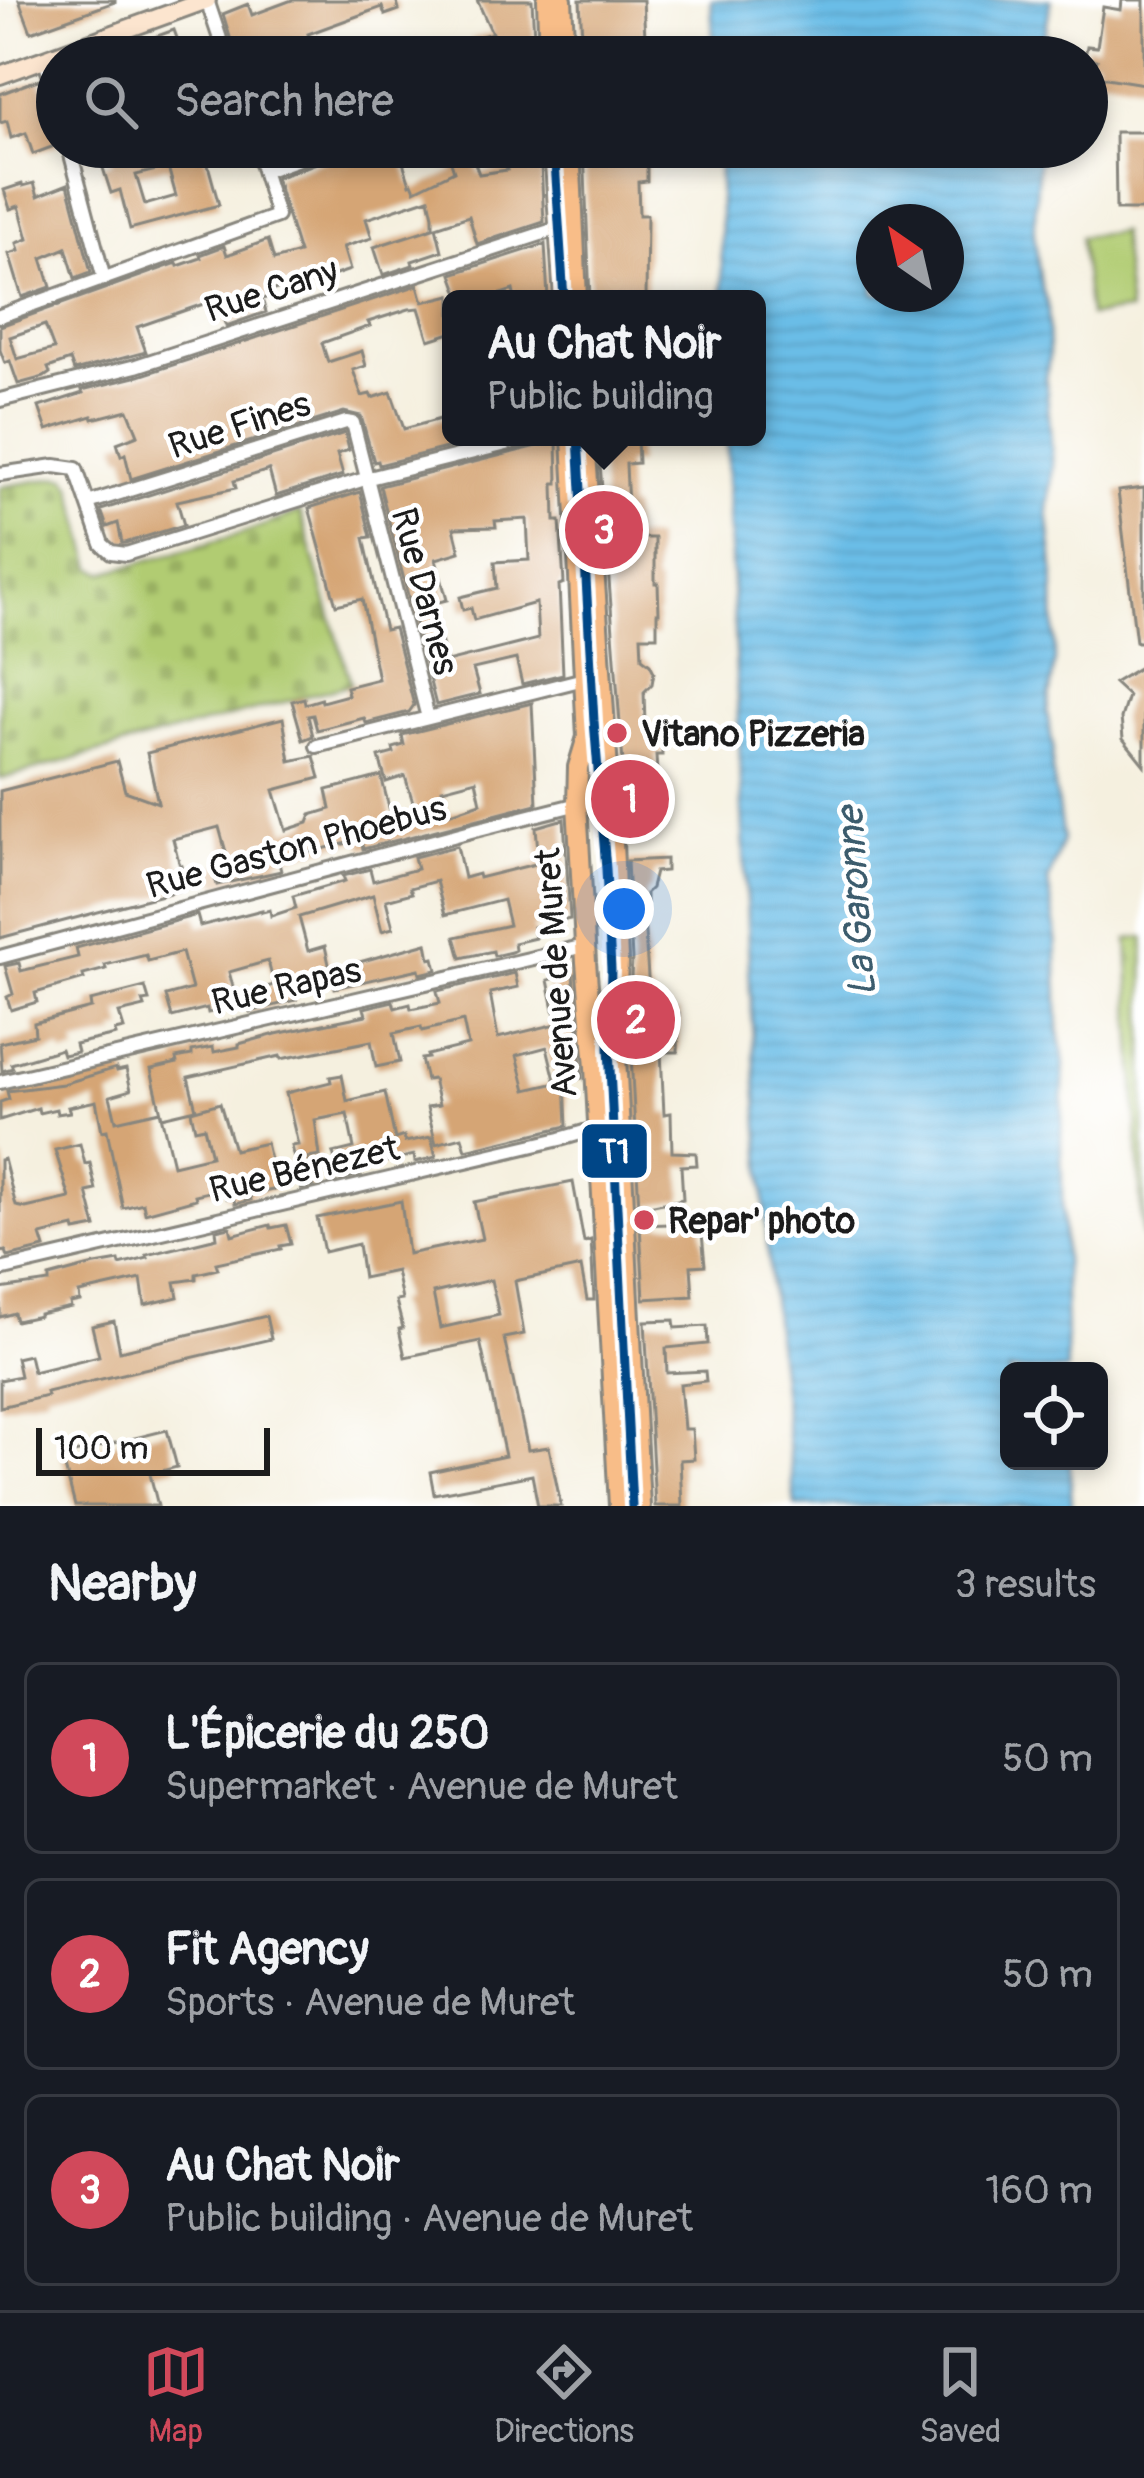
<!DOCTYPE html>
<html lang="en">
<head>
<meta charset="utf-8">
<style>
  body { margin:0; font-family:Pangolin,sans-serif; background:#242831; color:#f1f3f6 }
  .controls { position:absolute; right:36px; bottom:36px; display:grid; overflow:hidden; border-radius:18px; box-shadow:0 6px 18px #0003 }
  .controls button { width:108px; height:108px; display:grid; place-items:center; padding:0; border:0; border-bottom:3px solid #363941; background:#171b24; color:#f1f3f6; font:60px sans-serif }
  .compass { position:absolute; left:856px; top:204px; width:108px; height:108px; border-radius:50%; background:#171b24; box-shadow:0 6px 18px #0003; rotate:326deg }
  .scale { position:absolute; left:36px; bottom:30px; width:234px; box-sizing:border-box; padding-left:12px; border:6px solid #1c1c1c; border-top:0; font-size:33px; line-height:42px; white-space:nowrap; color:#1c1c1c; -webkit-text-stroke:9px #fff; paint-order:stroke }
  .you { position:absolute; left:624px; top:909px; width:42px; height:42px; margin:-30px; border:9px solid #fff; border-radius:50%; background:#1a73e8; box-shadow:0 0 0 18px #1a73e833 }
  .badge { display:grid; place-items:center; width:78px; height:78px; border-radius:50%; background:#d1495b; color:#fff; font-size:39px; font-weight:700 }
  .pin { position:absolute; translate:-50% -50%; border:6px solid #fff; box-shadow:0 3px 12px #0006 }
  .popup { position:absolute; left:442px; top:290px; width:324px; height:156px; box-sizing:border-box; display:grid; place-content:center; border-radius:18px; background:#171b24; filter:drop-shadow(0 3px 9px #0005); font-size:39px; white-space:nowrap; color:#9ea1a6 }
  .popup b { font-size:45px; color:#f1f3f6 }
  .popup::after { content:''; position:absolute; left:50%; top:100%; margin-left:-24px; border:24px solid transparent; border-top-color:#171b24 }
  .list { margin:0; padding:0; list-style:none }
  h2 { display:flex; justify-content:space-between; align-items:center; height:156px; margin:0; padding:0 48px; font-size:51px }
  h2 small { font-size:39px; font-weight:400; color:#9ea1a6 }
  .list li { display:grid; grid-template-columns:78px 1fr auto; gap:36px; align-items:center; box-sizing:border-box; height:192px; margin:0 24px 24px; padding:0 24px; border:3px solid #363941; border-radius:18px }
  .list b { display:block; font-size:45px; white-space:nowrap }
  .list p { margin:0; font-size:39px; white-space:nowrap; color:#9ea1a6 }
  .list em { font-size:39px; font-style:normal; color:#9ea1a6 }
  .icon { flex:none; width:66px; height:66px; fill:none; stroke:currentColor; stroke-width:2; stroke-linecap:round; stroke-linejoin:round }
  .map { position:relative; flex:none; width:1144px; height:1506px; overflow:hidden }
  .search { position:absolute; background:#171b24; box-shadow:0 6px 18px #0003; left:36px; right:36px; top:36px; height:132px; display:flex; align-items:center; gap:30px; box-sizing:border-box; padding:0 42px; border-radius:66px; color:#9ea1a6; font-size:45px }
  .sheet { height:804px; background:#171b24 }
  nav { display:flex; justify-content:space-around; align-items:center; box-sizing:border-box; height:168px; border-top:3px solid #363941; background:#171b24; font-size:33px; color:#9ea1a6 }
  nav a { display:grid; justify-items:center; gap:6px }
  nav .on { color:#d1495b }
  .map>svg:first-child { display:block }
</style>
</head>
<body>
<div class="map">
<svg width="1144" height="1506" viewBox="0 0 1144 1506">
  <defs>
    <pattern id="cemetery-stones" width="16" height="16" patternUnits="userSpaceOnUse" patternTransform="scale(3)"><rect width="16" height="16" fill="#b1cc72"/><path d="M2 7V4a2 2 0 0 1 4 0v3zM10 15v-3a2 2 0 0 1 4 0v3z" fill="#98af62"/></pattern>
    <pattern id="park-crowns" width="20" height="18" patternUnits="userSpaceOnUse" patternTransform="scale(3)"><rect width="20" height="18" fill="#b1cc72"/><path d="M2 6a3 3 0 1 1 6 0M12 15a3 3 0 1 1 6 0" fill="none" stroke="#98af62"/></pattern>
    <pattern id="water-rules" width="6" height="5" patternUnits="userSpaceOnUse" patternTransform="scale(3)"><rect width="6" height="5" fill="#6bbde7"/><path d="M0 2.5h6" fill="none" stroke="#5ca2c6"/></pattern>
  </defs>
  <rect width="100%" height="100%" fill="#fff"/>
  <filter id="ink" filterUnits="userSpaceOnUse"><feTurbulence type="fractalNoise" baseFrequency=".00833" numOctaves="2"/><feDisplacementMap in="SourceGraphic" scale="24" xChannelSelector="R" yChannelSelector="G"/><feConvolveMatrix kernelMatrix="1 2 1 2 8 2 1 2 1" color-interpolation-filters="sRGB"/></filter>
  <filter id="wash" filterUnits="userSpaceOnUse"><feTurbulence type="fractalNoise" baseFrequency=".004" numOctaves="4" result="noise"/><feDisplacementMap in="SourceGraphic" scale="48" xChannelSelector="R" yChannelSelector="G"/><feGaussianBlur stdDeviation="2.7" result="paint"/><feColorMatrix in="noise" values="0 0 0 0 0 0 0 0 0 0 0 0 0 0 0 0 0 1.4 0 .05"/><feComposite in="paint" operator="in"/></filter>
  <g filter="url(#wash)">
    <rect width="100%" height="100%" fill="#f5f0df"/>
    <path fill="url(#cemetery-stones)" stroke="#667447" stroke-width="3" d="M59,477l8,1 5,8 21,82 11,5 137,-39 59,-22 51,172 -351,95v-292z"/>
    <path fill="url(#park-crowns)" stroke="#667447" stroke-width="3" d="M1144,937v301l-2,-2 -14,-297z"/>
    <path fill="#b1cc72" stroke="#667447" stroke-width="3" d="M1120,232l9,79 -40,5 -9,-79z"/>
    <path fill="url(#water-rules)" stroke="#446c82" stroke-width="3" fill-rule="evenodd" d="M711,0h340l-10,57h-327z
      M718,147h325l-5,18 -4,68 7,52 7,21 1,50 -3,24 7,86 -5,44 6,58 1,93 -8,52 6,33 -1,23 11,70 -15,43 8,47 3,102 5,31 -3,80 6,229h-58v90h61l2,45h-277l-25,-224 -19,-271 -22,-498 -2,-76h30v-138h-34zM874,222h72v72h-72z"/>
    <g id="blocks">
      <path fill="#d5a575" fill-rule="evenodd" d="M19,0h96v2l-84,30z
        M292,0h104l3,10 -14,5 -3,-8 -74,27 7,23h-35l-5,-14 -23,10 1,4h-17l-13,-43 25,-10 4,11z
        M477,0h55l3,57h-58l-6,-18 21,-6z
        M580,0h63l3,57h-63z
        M1122,0h22v84l-50,-8 3,-16 -12,-3 2,-11 10,1 6,-40 18,3z
        M174,30l10,27h-79v-2z
        M40,79l17,51v15l-24,9 -7,-21 -15,5 -4,-17 -7,2v-29z
        M1115,132h29v78h-28z
        M108,147h95l16,58 -89,24 -10,-39 -9,3 -9,-28 10,-2zM168,167l8,29 -31,9 -9,-30z
        M360,147h38l12,37 2,-1 3,7 39,-19 -4,-12 8,-4 -3,-8h14l10,27 28,-4 -3,-10 10,-5v-8h26l4,75 -67,22 -8,-28 -36,12v-12l-4,-18 -63,21 6,19 -29,9 7,23 -44,15 -2,-5 -33,11 2,5 -11,3 4,13 -40,14 -9,-23 -4,1 -1,-3 -75,26 9,25 -72,19 -4,-11 -22,8 2,5 -6,4 -26,7 -8,-23 -5,2 -5,-13v-24l177,-63 1,3 23,-8 -1,-3 24,-9 3,9 41,-15 6,20 25,-7 -23,-75zM45,325l9,24 -37,10 -7,-22z
        M584,147h55v6h8v28l-9,1 1,33h8l-1,84h-56z
        M34,183l4,13 30,-12 23,88 -16,6 -9,-30 -24,10 9,29 -29,10 -13,-43 10,-3 -2,-8 11,-4 -9,-33 -9,3 -6,-19 18,-6 1,2z
        M436,227l6,24 -30,10 1,4 -30,10 -9,-28z
        M545,244l3,55h-33l-2,-9 -27,9h-25l-9,-25z
        M418,285l5,17 28,-7v38l-22,7 -10,-32 -10,1 -41,13 2,4 -48,17 6,19 34,-11 4,15 -13,4 9,26 8,-2 2,4 19,-6 13,37 47,-13v21h39l-111,28 -1,-4 -4,1 -13,-46 -17,-4 -213,67 -6,-25 -4,2 -4,-13 21,-8 -10,-25 -35,9 -1,-3 -45,14 -8,-23 44,-14 -1,-3 57,-14z
        M345,433l4,17 -12,4 6,21 -67,21 -7,-26 -35,11 2,7 -59,13 7,24 -59,18h-3l-4,-20 -11,4 -6,-17z
        M598,437h39l1,26 -12,1 2,44h4l2,30h21v45h3l1,30h-2v23h-16l1,22 8,6 4,8 -2,12 -8,8 1,33 16,-1 1,31h-6l4,71 -32,2z
        M557,441l1,42h-4l1,38h5l4,62 -5,2 4,89 -41,10 -6,-25 -43,10 7,25 -44,11 -56,-219zM527,519l2,41 -34,2 2,26 -37,9 3,13 8,-2 3,12 62,-17 2,36 -91,23 -16,-58 16,-4 -11,-41 24,-7 -6,-24 42,-1 -1,-6z
        M1144,488v154h-8l-18,-151z
        M360,492l11,45 -7,1 21,92 9,-2 20,77 -5,7 -43,11 -2,-5 -47,12 -4,-15 -5,1 5,20 -10,4 -11,-39 12,-3 1,6 16,-5 1,3 26,-7 -2,-8 32,-8 -16,-80 -26,6 -27,-97z
        M1144,665v100l-21,-26 -2,-21 7,-22 -14,-13z
        M532,703l5,101 -174,45 -2,-9 -83,19 3,12 -64,14 -5,-18 17,-4 -10,-36 -46,12 7,27 2,-1 5,17 -3,1 1,6 -185,49v-147l117,-30 8,30 33,12 -11,-50 136,-35 7,43 24,-5 6,22 -46,12 12,40 22,-7 3,-8 20,-6 -4,-19 54,-14 11,43 24,-7 -11,-36 -19,6 -7,-25 15,-4 -1,-5 11,-3 -2,-10zM476,780l5,23 -33,11 -6,-25z
        M564,819l6,100 -37,8 2,11 -21,5 1,7 -4,2 -17,4 -1,-5 -32,7 -6,-21 54,-12 -6,-25 -58,15 -9,-34 -26,7 2,5 -26,7 7,28 -11,3 -9,-36 -74,22 9,34 17,-5 5,23 -40,11 6,20 -46,12 -5,-19 29,-8 -6,-24 -39,11 9,34 -30,7 -1,-5 -35,9 -6,-21 26,-7 -10,-37 -34,9 -2,-6 -41,10 1,4 -23,6 1,4 -49,14 2,9 -26,8 -4,-13 6,-3 -8,-28 14,-3 2,8 57,-14 -2,-9 121,-33 3,11 62,-16v2l8,-2 1,6 25,-8 -3,-12 52,-15 -2,-5 27,-7 3,12 44,-12 -3,-12 43,-11 7,32 14,-4 1,4 60,-15 -3,-36z
        M666,859v12l-11,1 -4,16 -5,5v11h-3l6,87h3l1,23 26,-1 -1,39h-17l3,62 7,-1 1,39 24,1 1,12 -16,1 2,33 -44,9 -10,-192 3,-57 -5,-98z
        M427,943l3,16 4,-1 3,12 -17,4 -1,-5 -84,19 -4,-18z
        M515,973l3,14 -28,6 8,45 59,-14 -9,-44 25,-6 9,104 -26,6 -9,-37 -30,8 9,35 39,-9 2,45 -101,24 -4,-13 -26,7 -9,-37 12,-2 -6,-26 -7,1 -5,-21 7,-1 -1,-3 41,-10 -5,-24 -41,10 -1,-4 -27,6 6,29 -24,5 -5,-26 -90,18 -1,-3 -92,21 8,32 -34,8 -11,-48 26,-6 -1,-5 16,-3v-4l21,-4 1,5 25,-5v-3l37,-10 90,-19 -2,-7 29,-7 2,7 15,-4 1,5 29,-6 -3,-12z
        M145,987l4,13 -6,1 2,6 -26,6 5,16 -9,2 1,4 -41,9 2,8 -14,3 -2,-6 -50,15 2,4 -11,3 -2,-28 35,-8 -1,-12 57,-15 -1,-7z
        M116,1068l1,3 9,-2 5,21 -21,6 6,25 44,-10 13,54 38,-9 -7,-29 -9,2 -4,-18 29,-8 14,47 32,-7 11,46 -27,6 1,5 -16,4 -2,-8 -6,2 -2,-10 -30,7 1,4 -51,14 -2,-10 -20,5 -16,-78 -5,1 -6,-30 -28,6 2,5 -13,2 -1,-5 -17,4 -1,-5 -38,12v-18l9,-3 -2,-8 56,-7z
        M342,1075l5,26 38,-9 10,47 9,-3 1,6 26,-5 5,20 -21,5 -1,-7 -55,13 1,7 -20,5 -7,-27 21,-5 -7,-34 -32,6 5,36 -12,2 6,28 -13,3 -10,-43 7,-1 -12,-52 45,-11 -1,-5z
        M80,1144l5,20 5,-1 6,27 -9,2 9,35 -21,4 -1,-4 -33,8 4,13 -37,9 -2,-6 -6,1v-92l4,-1 12,47 10,2 44,-10 -15,-48z
        M573,1182l11,60 7,-2 3,60h-7l-6,-33 -66,14 9,53 -20,4 24,112 21,-3 12,59h-23l-6,-31 -98,19 -4,-22 75,-16 -25,-115 -75,16 -6,-28 4,-1 -7,-27 6,-1 -6,-29 -33,7 -5,-34 -34,8 -7,-34 84,-17 7,53 74,-15 -8,-37zM491,1280l8,35 -59,13 -7,-35z
        M701,1223l4,42 -14,1 2,30 -49,3 -4,-74z
        M270,1225l1,3 15,-3 5,19 -11,2 1,3 -65,14 2,6 -22,5v5l-21,3 3,15 -33,8 -4,-26 -62,14 1,8 -10,2 1,4 -32,7v2l-23,5 -2,-8 -14,4v-28l49,-7v-5l41,-11 29,-5 1,4 28,-7 -1,-3 70,-17 -1,-8 14,-3 2,8z
        M266,1316l5,23 -225,53 1,4 -47,11v-27l20,-4 -4,-18 13,-3 4,17 66,-16 -7,-30 22,-5 6,30z
        M674,1320l1,8 32,-2 1,18 -42,4 1,25 38,-2 1,10 -26,3 4,45h8l2,30 -14,1 2,46h-27l-10,-185z
        M167,1430l10,37 -27,7 8,32h-83l-13,-50z"/>
    </g>
  </g>
  <g filter="url(#ink)">
    <use href="#blocks" fill-opacity="0" stroke="#88867e" stroke-width="3"/>
    <g fill="none" stroke-linecap="round" stroke-linejoin="round">
      <g stroke="#88867e" stroke-width="18">
        <path id="street" d="M207,0l19,57
          M45,59l12,42
          M69,147l35,132
          M264,171l68,-24
          M0,316l277,-100 -21,-69
          M0,400l136,-34 423,-138
          M0,474l55,-8 21,3 26,75 9,8 15,2 239,-75 169,-42
          M88,503l258,-81 7,1 75,295
          M317,746l267,-67
          M0,957l475,-127 111,-28 23,-2
          M0,1082l585,-136
          M0,1270l560,-131 38,-11 22,-3"/>
      </g>
      <g stroke="#88867e" stroke-width="22">
        <path id="secondary" d="M0,75l207,-75"/>
      </g>
      <g stroke="#88867e" stroke-width="24">
        <path id="primary" d="M547,0l2,57
          M562,0l3,57
          M554,147l10,152
          M570,147l7,152
          M572,437l15,300 -9,30 -1,37 9,158 9,105 24,439
          M585,439l28,403 5,118 -3,78 25,468"/>
      </g>
      <use href="#street" stroke="#fff" stroke-width="12"/>
      <use href="#secondary" stroke="#fce5cf" stroke-width="16"/>
      <use href="#primary" stroke="#f8bd88" stroke-width="18"/>
      <g stroke="#fff" stroke-width="18">
        <path id="tram-1" d="M554,147l10,152
          M578,437l16,284 12,148 5,100 -2,79 23,458"/>
      </g>
      <use href="#tram-1" stroke="#004687" stroke-width="9"/>
    </g>
  </g>
  <g fill="#d1495b" stroke="#fff" stroke-width="4.5">
    <circle cx="617" cy="733" r="12"/>
    <circle cx="644" cy="1220" r="12"/>
  </g>
  <g text-anchor="middle" stroke-width="9" stroke-linejoin="round" paint-order="stroke">
    <g font-size="36" fill="#1c1c1c" stroke="#fff">
      <text transform="translate(271 289) rotate(-18)" y="13">Rue Cany</text>
      <text transform="translate(239 424) rotate(-18)" y="13">Rue Fines</text>
      <text transform="translate(426 591) rotate(75)" y="13">Rue Darnes</text>
      <text transform="translate(296 846) rotate(-15)" y="13">Rue Gaston Phoebus</text>
      <text transform="translate(555 973) rotate(-94)" y="13">Avenue de Muret</text>
      <text transform="translate(286 985) rotate(-13)" y="13">Rue Rapas</text>
      <text transform="translate(304 1168) rotate(-13)" y="13">Rue Bénezet</text>
    </g>
    <g font-size="36" font-weight="bold" fill="#1c1c1c" stroke="#fff" text-anchor="start">
      <text x="641" y="746">Vitano Pizzeria</text>
      <text x="668" y="1233">Repar' photo</text>
    </g>
    <g font-size="39" font-style="italic" fill="#3c5c6d" stroke="#fff">
      <text transform="translate(855 902) rotate(-94)" y="14">La Garonne</text>
    </g>
  </g>
  <rect stroke="#fff" stroke-width="4.5" x="580" y="1122" width="69" height="58" rx="12" fill="#004687"/>
  <g font-size="33" text-anchor="middle" font-weight="bold" fill="#fff">
    <text x="614" y="1163">T1</text>
  </g>
</svg>
<div class="controls">
<button><svg class="icon" aria-label="locate" viewBox="0 0 24 24"><circle cx="12" cy="12" r="6"/><path d="M12 2v4M12 18v4M2 12h4M18 12h4"/></svg></button>
</div>
<svg class="compass" viewBox="-18 -18 36 36"><path d="M0-13l5 13h-10z" fill="#e53935"/><path d="M0 13l5-13h-10z" fill="#9ea1a6"/></svg>
<div class="scale">100 m</div>
<div class="you"></div>
<div class="pin badge" style="left:630px;top:799px">1</div>
<div class="pin badge" style="left:636px;top:1020px">2</div>
<div class="pin badge" style="left:604px;top:530px">3</div>
<div class="popup"><b>Au Chat Noir</b>Public building</div>
<div class="search"><svg class="icon" aria-label="search" viewBox="0 0 24 24"><circle cx="10" cy="10" r="6"/><path d="M15 15l6 6"/></svg>Search here</div>
</div>
<section class="sheet">
<h2>Nearby<small>3 results</small></h2>
<ul class="list">
<li><span class="badge">1</span><div><b>L'Épicerie du 250</b><p>Supermarket · Avenue de Muret</p></div><em>50 m</em></li>
<li><span class="badge">2</span><div><b>Fit Agency</b><p>Sports · Avenue de Muret</p></div><em>50 m</em></li>
<li><span class="badge">3</span><div><b>Au Chat Noir</b><p>Public building · Avenue de Muret</p></div><em>160 m</em></li>
</ul>
</section>
<nav>
<a class="on"><svg class="icon" aria-label="map" viewBox="0 0 24 24"><path d="M3 6l6-2 6 2 6-2v14l-6 2-6-2-6 2zM9 4v14M15 6v14"/></svg>Map</a>
<a><svg class="icon" aria-label="directions" viewBox="0 0 24 24"><path d="M12 3l9 9-9 9-9-9zM9 14v-3h6M13 9l2 2-2 2"/></svg>Directions</a>
<a><svg class="icon" aria-label="saved" viewBox="0 0 24 24"><path d="M7 4h10v16l-5-4-5 4z"/></svg>Saved</a>
</nav>
</body>
</html>
